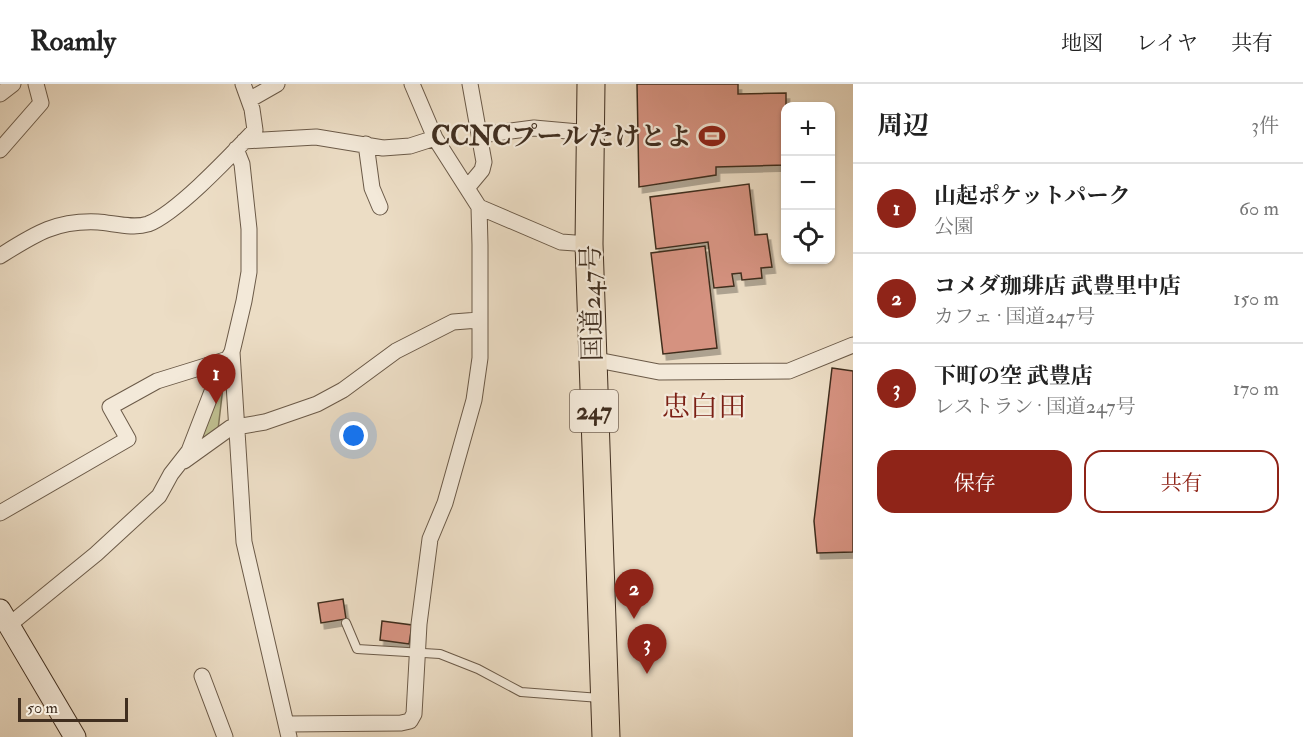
<!DOCTYPE html>
<html lang="ja">
<head>
<meta charset="utf-8">
<style>
  body { margin:0; font-family:"IM FELL Double Pica","Noto Serif JP",serif; background:#f2f2f2; color:#222 }
  .controls { position:absolute; right:18px; top:18px; display:grid; overflow:hidden; border-radius:12px; box-shadow:0 2px 4px #0004 }
  .controls button { width:54px; height:54px; display:grid; place-items:center; padding:0; border:0; border-bottom:2px solid #e0e0e0; background:#fff; color:#222; font:30px sans-serif }
  .scale { position:absolute; left:18px; bottom:15px; width:110px; box-sizing:border-box; padding-left:6px; border:3px solid #402e1f; border-top:0; font-size:16px; line-height:21px; white-space:nowrap; color:#402e1f; -webkit-text-stroke:4px #f3e9d9; paint-order:stroke }
  .you { position:absolute; left:354px; top:352px; width:21px; height:21px; margin:-15px; border:4px solid #fff; border-radius:50%; background:#1a73e8; box-shadow:0 0 0 9px #1a73e833 }
  .badge { display:grid; place-items:center; width:39px; height:39px; border-radius:50%; background:#8f2418; color:#fff; font-size:20px; font-weight:700 }
  .pin { position:absolute; translate:-50% -50px; filter:drop-shadow(0 2px 3px #0008) }
  .pin::after { content:''; position:absolute; top:32px; width:21px; height:18px; background:inherit; clip-path:polygon(0 0,100% 0,50% 100%) }
  .list { margin:0; padding:0; list-style:none }
  h2 { display:flex; justify-content:space-between; align-items:center; height:78px; margin:0; padding:0 24px; font-size:26px }
  h2 small { font-size:20px; font-weight:400; color:#767676 }
  .list li { display:grid; grid-template-columns:39px 1fr auto; gap:18px; align-items:center; box-sizing:border-box; height:90px; padding:0 24px; border-top:2px solid #e0e0e0 }
  .list b { display:block; font-size:22px; white-space:nowrap }
  .list p { margin:0; font-size:20px; white-space:nowrap; color:#767676 }
  .list em { font-size:20px; font-style:normal; color:#767676 }
  .actions { display:flex; gap:12px; padding:18px 24px }
  .actions a { flex:1; padding:14px 0; border:2px solid #8f2418; border-radius:18px; text-align:center; font-size:21px; color:#8f2418 }
  .actions .main { background:#8f2418; color:#fff }
  .icon { flex:none; width:33px; height:33px; fill:none; stroke:currentColor; stroke-width:2; stroke-linecap:round; stroke-linejoin:round }
  .map { position:relative; flex:none; width:853px; height:653px; overflow:hidden }
  header { display:flex; align-items:center; gap:36px; box-sizing:border-box; height:84px; padding:0 30px; background:#fff; border-bottom:2px solid #e0e0e0 }
  header strong { font-size:28px }
  nav { display:flex; gap:33px; margin-inline-start:auto; font-size:21px }
  main { display:flex }
  aside { flex:1; background:#fff }
  .map>svg:first-child { display:block }
</style>
</head>
<body>
<header>
<strong>Roamly</strong>
<nav><a>地図</a><a>レイヤ</a><a>共有</a></nav>
</header>
<main>
<div class="map">
<svg width="853" height="653" viewBox="0 0 853 653">
  <defs>
    <filter id="shadow"><feDropShadow dx="3.5" dy="6" stdDeviation="0" flood-color="#0004"/></filter>
  </defs>
  <rect width="100%" height="100%" fill="#ecddc5"/>
  <filter id="stains"><feTurbulence type="fractalNoise" baseFrequency=".00333" numOctaves="4"/><feColorMatrix values="0 0 0 0 .2 0 0 0 0 .09 0 0 0 0 .02 0 0 0 .5 -.17"/></filter>
  <radialGradient id="worn" r=".72"><stop offset=".6" stop-color="#630" stop-opacity="0"/><stop offset="1" stop-color="#630" stop-opacity=".3"/></radialGradient>
  <path fill="#bfbf90" stroke="#807658" stroke-width="1.5" d="M224,294l-6,52 -17,13 -5,-2z"/>
  <path fill="#d59280" stroke="#402e1f" stroke-width="1.5" filter="url(#shadow)" d="M637,0h101v10l48,-1v72l-70,2v8l-77,12z
    M749,100l6,51 12,-1 5,33 -11,1 1,10 -20,2 -1,-7 -9,1 2,12 -20,2 -6,-46 -52,7 -6,-52z
    M705,162l12,102 -54,6 -12,-101z
    M832,284l21,3v181l-36,1 -3,-32z
    M343,515l3,20 -25,4 -3,-20z
    M382,537l30,4 -3,19 -29,-4z"/>
  <g fill="none" stroke-linecap="round" stroke-linejoin="round">
    <g stroke="#6b5a48" stroke-width="10">
      <path id="lane" d="M346,539l11,26 83,5 38,15 43,23 79,6"/>
    </g>
    <g stroke="#6b5a48" stroke-width="17">
      <path id="street" d="M0,10l13,-10
        M249,16l28,-16
        M481,51l53,-7 56,5
        M244,57l72,-4 67,11 27,-2 25,-8
        M366,60l6,44 8,19
        M0,66l41,-47 -5,-19
        M467,104l15,-18 2,-8 -14,-78
        M479,123l82,35 28,2
        M0,172c35,-22 56,-36 98,-34 15,1 35,7 50,2 29,-11 84,-70 107,-94l-3,-21 -9,-25
        M232,268l12,190 45,195
        M592,275l67,13 130,-1 64,-26
        M184,377l46,-33 35,-6 52,-18 26,-14 53,-39 57,-29 26,-2
        M0,429l128,-74 -18,-32 47,-26 71,-22
        M9,541l87,-71 63,-58 12,-22 18,-23 29,-75 14,-24 12,-51 5,-29v-43l-7,-65 -6,-15
        M202,592l23,61
        M288,640l113,-1 9,-2 4,-7 5,-90 11,-85 15,-36 29,-103 6,-42v-113l-1,-38 -44,-69 -23,-54"/>
    </g>
    <g stroke="#402e1f" stroke-width="23">
      <path id="secondary" d="M0,526l75,127"/>
    </g>
    <g stroke="#402e1f" stroke-width="29">
      <path id="highway" d="M591,0l-2,160 17,493"/>
    </g>
    <use href="#lane" stroke="#f3e9d9" stroke-width="8"/>
    <use href="#street" stroke="#f3e9d9" stroke-width="15"/>
    <use href="#secondary" stroke="#f3e9d9" stroke-width="21"/>
    <use href="#highway" stroke="#ecddc5" stroke-width="27"/>
  </g>
  <defs>
    <g id="stadium-bare" transform="scale(2.07)"><path d="M0-5a6.5 5 0 1 0 0 10a6.5 5 0 1 0 0-10ZM-3.5-1.8h7v3.6h-7Z" fill="#8f2418" stroke="#f3e9d9" stroke-width="2.5" paint-order="stroke"/></g>
  </defs>
  <g fill-rule="evenodd">
    <use href="#stadium-bare" x="712" y="52"/>
  </g>
  <g text-anchor="middle" stroke-width="4.5" stroke-linejoin="round" paint-order="stroke">
    <rect fill="#f3e9d9" stroke="#766657" stroke-width="1.5" x="570" y="306" width="48" height="42" rx="4.5"/>
    <g font-size="24" font-weight="bold" fill="#402e1f">
      <text x="594" y="335">247</text>
    </g>
    <g font-size="26" font-weight="bold" fill="#402e1f" stroke="#f3e9d9" text-anchor="end">
      <text x="692" y="61">CCNCプールたけとよ</text>
    </g>
    <g font-size="26" fill="#402e1f" stroke="#f3e9d9">
      <text transform="translate(591 219) rotate(-91)" y="9">国道247号</text>
    </g>
    <g font-size="28" fill="#7a1f14" stroke="#f3e9d9">
      <text x="704" y="332">忠白田</text>
    </g>
  </g>
  <rect width="100%" height="100%" filter="url(#stains)"/>
  <rect width="100%" height="100%" fill="url(#worn)"/>
</svg>
<div class="controls">
<button>+</button>
<button>−</button>
<button><svg class="icon" aria-label="locate" viewBox="0 0 24 24"><circle cx="12" cy="12" r="6"/><path d="M12 2v4M12 18v4M2 12h4M18 12h4"/></svg></button>
</div>
<div class="scale">50 m</div>
<div class="you"></div>
<div class="pin badge" style="left:216px;top:320px">1</div>
<div class="pin badge" style="left:634px;top:535px">2</div>
<div class="pin badge" style="left:647px;top:590px">3</div>
</div>
<aside>
<h2>周辺<small>3件</small></h2>
<ul class="list">
<li><span class="badge">1</span><div><b>山起ポケットパーク</b><p>公園</p></div><em>60 m</em></li>
<li><span class="badge">2</span><div><b>コメダ珈琲店 武豊里中店</b><p>カフェ · 国道247号</p></div><em>150 m</em></li>
<li><span class="badge">3</span><div><b>下町の空 武豊店</b><p>レストラン · 国道247号</p></div><em>170 m</em></li>
</ul>
<div class="actions"><a class="main">保存</a><a>共有</a></div>
</aside>
</main>
</body>
</html>
